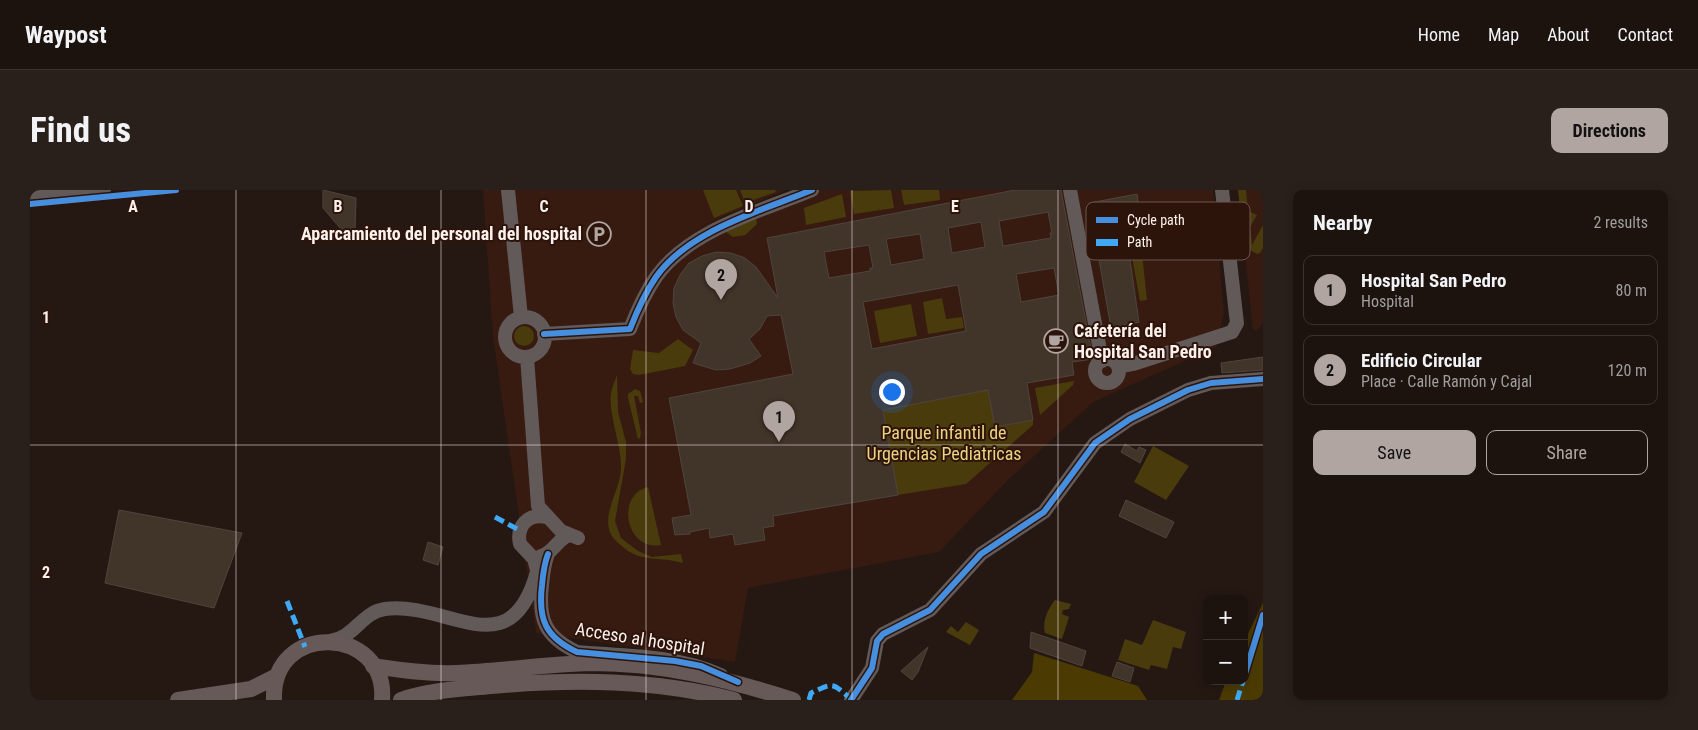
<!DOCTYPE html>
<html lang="en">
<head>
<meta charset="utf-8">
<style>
  body { margin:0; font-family:"Roboto Condensed",sans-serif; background:#29201c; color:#f1f3f6 }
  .controls { position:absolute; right:15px; bottom:15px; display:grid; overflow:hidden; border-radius:10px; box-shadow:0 2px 12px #0003 }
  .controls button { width:45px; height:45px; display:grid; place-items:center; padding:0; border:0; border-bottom:1px solid #3a322e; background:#1c120e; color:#f1f3f6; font:25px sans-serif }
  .you { position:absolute; left:861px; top:201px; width:18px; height:18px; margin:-12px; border:4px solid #fff; border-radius:50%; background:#1a73e8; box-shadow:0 0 0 8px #1a73e833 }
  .badge { display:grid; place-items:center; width:32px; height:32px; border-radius:50%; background:#b1a5a1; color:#111; font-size:16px; font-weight:700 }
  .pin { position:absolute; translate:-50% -41px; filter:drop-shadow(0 1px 2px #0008) }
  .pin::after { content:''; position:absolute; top:26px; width:18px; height:15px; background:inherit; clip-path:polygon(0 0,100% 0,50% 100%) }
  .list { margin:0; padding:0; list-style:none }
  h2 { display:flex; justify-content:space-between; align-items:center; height:65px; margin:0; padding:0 20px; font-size:21px }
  h2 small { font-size:16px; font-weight:400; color:#a09e9e }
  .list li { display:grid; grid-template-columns:32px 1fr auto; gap:15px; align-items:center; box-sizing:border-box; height:70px; margin:0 10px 10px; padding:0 10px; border:1px solid #3a322e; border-radius:10px }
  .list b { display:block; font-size:19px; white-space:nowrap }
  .list p { margin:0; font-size:16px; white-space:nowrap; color:#a09e9e }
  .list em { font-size:16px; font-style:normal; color:#a09e9e }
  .actions { display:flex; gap:10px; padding:15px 20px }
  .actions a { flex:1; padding:11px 0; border:1px solid #b1a5a1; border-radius:10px; text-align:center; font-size:18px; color:#b1a5a1 }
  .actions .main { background:#b1a5a1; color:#111 }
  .map { position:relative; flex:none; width:1233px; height:510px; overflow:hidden; border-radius:10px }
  header { display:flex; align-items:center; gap:30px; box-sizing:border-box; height:70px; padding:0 25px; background:#1c120e; border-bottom:1px solid #3a322e }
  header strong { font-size:24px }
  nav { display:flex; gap:28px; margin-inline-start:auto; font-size:18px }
  .intro { display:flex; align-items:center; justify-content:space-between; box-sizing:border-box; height:120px; padding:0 30px }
  h1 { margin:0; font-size:35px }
  .button { padding:12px 22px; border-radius:10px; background:#b1a5a1; color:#111; font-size:18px; font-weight:700 }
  main { display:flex; gap:30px; padding:0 30px }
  aside { flex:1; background:#1c120e; border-radius:10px; box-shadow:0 2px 12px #0003 }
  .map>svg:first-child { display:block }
</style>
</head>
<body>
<header>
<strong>Waypost</strong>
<nav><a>Home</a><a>Map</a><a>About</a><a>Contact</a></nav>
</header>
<div class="intro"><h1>Find us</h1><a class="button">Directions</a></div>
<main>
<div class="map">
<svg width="1233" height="510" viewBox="0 0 1233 510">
  <rect width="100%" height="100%" fill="#251813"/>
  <path fill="#371a10" d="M453,0h303l-87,37 96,-37h418l11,123 -8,34 -123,55 -86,79 -68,71 -191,36 -13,74 -199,-29 -43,-296z
    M1208,0h25v133l-5,7h-5z"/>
  <path fill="#4a3b0c" d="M673,0h33l7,16 -29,12z
    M710,0h35l1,2 -31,11z
    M861,0l3,18 -40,6 -4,-23z
    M871,0h38l1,10 -36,5z
    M1208,0h8l2,21 9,4 -7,12 2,18 11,-20v23l-3,5 -3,1 -13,-8z
    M812,4l4,23 -40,8 -2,-17z
    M1108,26l9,84 -7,1 -15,-82z
    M726,28l1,6 -12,11 -12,2 -8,-6z
    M912,108l4,21 16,-2 2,11 -36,6 -5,-32z
    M881,114l6,32 -37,7 -6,-32z
    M484 146a10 10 0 1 1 20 0a10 10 0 1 1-20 0Z
    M648,149l15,11 -8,16 -46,9 -6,-1 -3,-5 3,-19 26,3z
    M587,185l1,37 8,30v17l-11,62 6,17 17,13 14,6 29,-3 2,9c-28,-8 -43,2 -67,-22 -20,-20 4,-48 5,-72 1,-22 -13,-56 -10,-76 1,-6 4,-12 6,-18z
    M1044,191l-1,4 -33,30 -5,-27z
    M605,199l5,2 3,11 -3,1 -2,-7h-4l7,37 -1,5 -2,1 -10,-41v-4z
    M958,200l7,37 38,-7v5l-67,59 -68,11 -15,-85z
    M1123,256l36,20 -23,34 -32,-18z
    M618,297l13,58c-35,7 -46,-50 -13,-58z
    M1025,410l16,4 -2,5 -6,1 -1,4 7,3 -7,22 -17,-6c-3,-12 3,-24 10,-33z
    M1123,430l33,12 -5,17 -8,-2 -6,22 -16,-4 -2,5 -31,-10 7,-21 17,6z
    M936,432l13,8 -9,15 -24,-13 5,-6 7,6z"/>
  <path fill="#4b3b03" d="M1233,413v97h-44l7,-19h18v-39z
    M1004,463l104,33 9,14h-135l20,-28z"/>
  <path fill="#413429" stroke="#4f453f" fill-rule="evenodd" d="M293,0l33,8 -1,34 -14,-3 -18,-21z
    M985,0h46l32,169 -21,3 2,13 -47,8 6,37 -38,7 -7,-37 -105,20 15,85 -125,21 1,10 -11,2 2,12 -30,5 -2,-11 -23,4 -1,-10 -19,4v2l-15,1 -3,-17 19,-3 -22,-117 124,-24 -12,-59 -14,1 -7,13 -11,10 12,17 -11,7 -20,6 -14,1 -23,-7 8,-20 -18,-13 -7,-13 -3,-14 1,-15 6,-13 9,-12 13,-7 14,-4 15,1 14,5 11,9 22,31 -11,-60zM1018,22l4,21h-2l1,5 -48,8 -4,-25zM951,32l4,25 -33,6 -4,-25zM890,44l4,25 -33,6 -5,-26zM839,55l4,23h-3v3l-41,7 -5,-26zM1024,78l5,27 -38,7 -5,-28zM928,95l8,46 -94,18 -9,-47z
    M1107,4l3,21 -16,3 15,104 -28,6 -22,-125z
    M1233,167v13l-41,3 -1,-10z
    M1095,254l12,7 2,-4 7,3 -6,13 -19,-11z
    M1096,310l48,22 -8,16 -47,-22z
    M89,320l123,23 -28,75 -109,-25z
    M398,352l15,5 -5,18 -15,-5z
    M1001,442l55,19 -4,15 -52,-18z
    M898,457l-10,25 -6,8 -11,-9z
    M1087,472l17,6 -4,14 -18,-6z"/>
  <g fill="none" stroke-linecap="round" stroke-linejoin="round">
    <path stroke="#625959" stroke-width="14" d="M478,0l13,127
      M1040,0l32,171
      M0,7l74,-7
      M475 147a20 20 0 1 1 40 0a20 20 0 1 1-40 0Z
      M514,144l86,-5c7,-18 15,-36 26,-52 33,-47 105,-66 156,-87
      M497,167l11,149 23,25 17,7
      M1065 181a12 12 0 1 1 24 0a12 12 0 1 1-24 0Z
      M1088,177l15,-3 99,-32 5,-9 -1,-8 -14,-125
      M518,364c-4,10 -5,20 -6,31 -4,34 3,52 35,67 48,4 100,3 144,23
      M511,366c13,-3 16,-17 28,-21
      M507,380l-3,-11 -14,-15c-4,-18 8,-31 26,-27
      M300,451c24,-3 32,-29 55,-32 64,-8 125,60 152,-37
      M821,510l21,-32 5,-27 6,-7 47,-24 51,-56 63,-42 51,-69 35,-24 58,-29 23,-7 52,-4"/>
    <path stroke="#665957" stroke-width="16" d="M343,476c28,4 55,8 83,7 46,-2 91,-9 136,-10 70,0 135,16 201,37
      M148,510l73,-11 26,-13
      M244,510c-3,-80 114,-74 108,0
      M371,510c29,-10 60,-11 90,-14 82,-7 163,-7 243,14"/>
    <path stroke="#3fa9f5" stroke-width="5" stroke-dasharray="10 5" stroke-linecap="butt" d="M465,327l24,13
      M257,411l18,46
      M779,510l2,-7c23,-11 21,-10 40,6
      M1207,510l6,-19"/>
    <g stroke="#2d140b" stroke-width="9">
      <path id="cycleway" d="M0,14l146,-14
        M514,144l86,-5c7,-18 15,-36 26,-52 33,-47 105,-66 156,-87
        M518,364c-4,10 -5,20 -6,31 -4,34 3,52 35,67l98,9 26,5 37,16
        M1214,487l19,-62
        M821,510l21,-32 5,-27 6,-7 47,-24 51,-56 63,-42 51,-69 35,-24 58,-29 23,-7 52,-4"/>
    </g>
    <use href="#cycleway" stroke="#468fdf" stroke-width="6"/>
  </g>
  <path fill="none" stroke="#fdf1ee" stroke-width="1" stroke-opacity="0.55" d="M206,0v510M411,0v510M616,0v510M822,0v510M1028,0v510M0,255h1233"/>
  <defs>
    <g id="parking-ring" transform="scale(1.25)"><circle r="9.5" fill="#2d140b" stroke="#b1a5a1" stroke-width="1.5"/><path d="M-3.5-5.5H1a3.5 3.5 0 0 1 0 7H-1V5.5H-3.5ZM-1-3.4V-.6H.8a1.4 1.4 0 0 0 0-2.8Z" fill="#b1a5a1"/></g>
    <g id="cafe-ring" transform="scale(1.25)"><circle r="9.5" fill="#2d140b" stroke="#b1a5a1" stroke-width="1.5"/><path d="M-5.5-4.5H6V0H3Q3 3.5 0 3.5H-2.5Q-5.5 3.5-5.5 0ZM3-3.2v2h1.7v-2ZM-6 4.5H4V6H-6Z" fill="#b1a5a1"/></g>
  </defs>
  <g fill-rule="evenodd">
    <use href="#parking-ring" x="569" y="44"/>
    <use href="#cafe-ring" x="1026" y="151"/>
  </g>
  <g text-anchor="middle" stroke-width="4" stroke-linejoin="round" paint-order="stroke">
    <g font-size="18" font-weight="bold" fill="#fdf1ee" stroke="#2d140b" text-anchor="end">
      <text x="552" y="50">Aparcamiento del personal del hospital</text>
      <text x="1044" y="147" text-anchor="start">Cafetería del<tspan x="1044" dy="21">Hospital San Pedro</tspan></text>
    </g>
    <g font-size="18" fill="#edd480" stroke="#2d140b">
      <text x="914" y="249">Parque infantil de<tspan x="914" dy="21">Urgencias Pediatricas</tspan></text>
    </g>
    <g font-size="18" fill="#fdf1ee" stroke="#2d140b">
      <text transform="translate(610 449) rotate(9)" y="6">Acceso al hospital</text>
    </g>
  </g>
  <rect x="1056" y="12" width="164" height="58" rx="8" fill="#2d140b" stroke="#6b564f" stroke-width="1"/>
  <rect x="1066" y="27" width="22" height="6" fill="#468fdf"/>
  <rect x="1066" y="49" width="22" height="7" fill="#3fa9f5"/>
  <g font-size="14" fill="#fdf1ee">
    <text x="1097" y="35">Cycle path</text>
    <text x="1097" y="57">Path</text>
  </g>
  <g font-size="16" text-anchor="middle" font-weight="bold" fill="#fdf1ee" stroke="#2d140b" stroke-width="4" stroke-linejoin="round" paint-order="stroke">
    <text x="103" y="22">A</text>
    <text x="308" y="22">B</text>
    <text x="514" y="22">C</text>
    <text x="719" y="22">D</text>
    <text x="925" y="22">E</text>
    <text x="16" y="133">1</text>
    <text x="16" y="388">2</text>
  </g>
</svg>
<div class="controls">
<button>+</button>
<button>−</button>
</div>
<div class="you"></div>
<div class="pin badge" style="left:749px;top:252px">1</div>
<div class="pin badge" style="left:691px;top:110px">2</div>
</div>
<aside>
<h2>Nearby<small>2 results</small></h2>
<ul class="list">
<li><span class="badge">1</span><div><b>Hospital San Pedro</b><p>Hospital</p></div><em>80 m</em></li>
<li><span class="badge">2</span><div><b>Edificio Circular</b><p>Place · Calle Ramón y Cajal</p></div><em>120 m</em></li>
</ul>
<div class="actions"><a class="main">Save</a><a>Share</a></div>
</aside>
</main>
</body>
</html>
